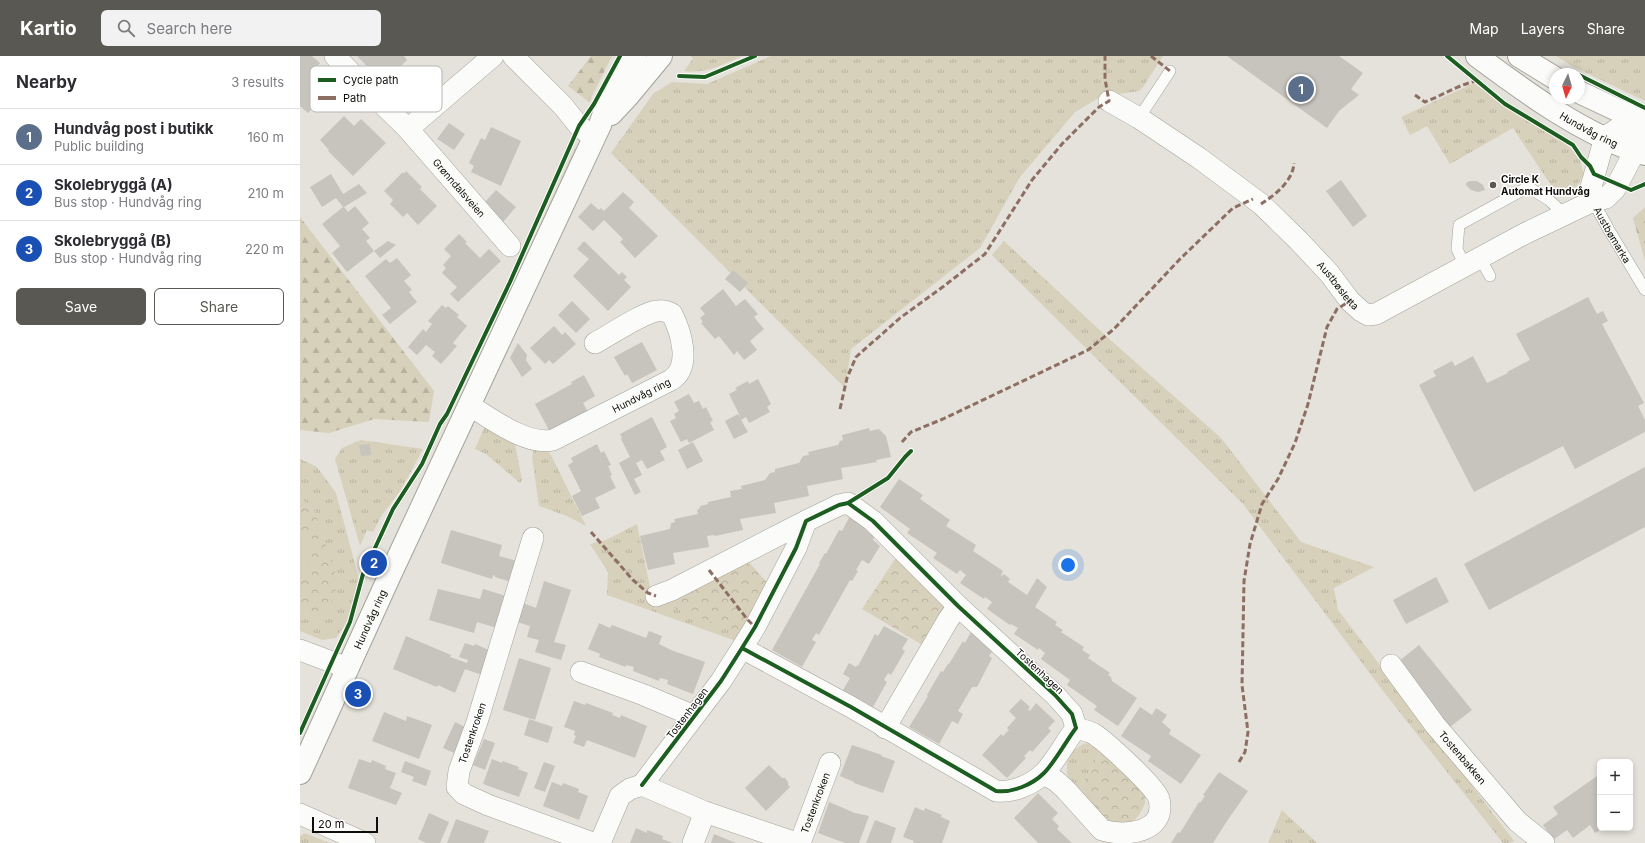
<!DOCTYPE html>
<html lang="en">
<head>
<meta charset="utf-8">
<style>
  body { margin:0; font-family:Inter,sans-serif; background:#f2f2f3; color:#2b2b33 }
  .controls { position:absolute; right:12px; bottom:12px; display:grid; overflow:hidden; border-radius:6px; box-shadow:0 2px 6px #0003 }
  .controls button { width:36px; height:36px; display:grid; place-items:center; padding:0; border:0; border-bottom:1px solid #e1e1e2; background:#fff; color:#2b2b33; font:20px sans-serif }
  .compass { position:absolute; left:1249px; top:12px; width:36px; height:36px; border-radius:50%; background:#fff; box-shadow:0 2px 6px #0003; rotate:185deg }
  .scale { position:absolute; left:12px; bottom:10px; width:66px; box-sizing:border-box; padding-left:4px; border:2px solid #0e0d08; border-top:0; font-size:11px; line-height:14px; white-space:nowrap; color:#0e0d08; -webkit-text-stroke:3px #fff; paint-order:stroke }
  .you { position:absolute; left:768px; top:509px; width:14px; height:14px; margin:-10px; border:3px solid #fff; border-radius:50%; background:#1a73e8; box-shadow:0 0 0 6px #1a73e833 }
  .badge { display:grid; place-items:center; width:26px; height:26px; border-radius:50%; background:#595852; color:#fff; font-size:13px; font-weight:700 }
  .pin { position:absolute; translate:-50% -50%; border:2px solid #fff; box-shadow:0 1px 4px #0006 }
  .list { margin:0; padding:0; list-style:none }
  h2 { display:flex; justify-content:space-between; align-items:center; height:52px; margin:0; padding:0 16px; font-size:17px }
  h2 small { font-size:13px; font-weight:400; color:#7c7c81 }
  .list li { display:grid; grid-template-columns:26px 1fr auto; gap:12px; align-items:center; box-sizing:border-box; height:56px; padding:0 16px; border-top:1px solid #e1e1e2 }
  .list b { display:block; font-size:15px; white-space:nowrap }
  .list p { margin:0; font-size:13px; white-space:nowrap; color:#7c7c81 }
  .list em { font-size:13px; font-style:normal; color:#7c7c81 }
  .actions { display:flex; gap:8px; padding:12px 16px }
  .actions a { flex:1; padding:9px 0; border:1px solid #595852; border-radius:6px; text-align:center; font-size:14px; color:#595852 }
  .actions .main { background:#595852; color:#fff }
  .icon { flex:none; width:22px; height:22px; fill:none; stroke:currentColor; stroke-width:2; stroke-linecap:round; stroke-linejoin:round }
  .map { position:relative; flex:none; width:1345px; height:787px; overflow:hidden }
  header { display:flex; align-items:center; gap:24px; box-sizing:border-box; height:56px; padding:0 20px; background:#595852; color:#fff }
  header strong { font-size:19px }
  nav { display:flex; gap:22px; margin-inline-start:auto; font-size:14px }
  .search { width:280px; height:36px; background:#f2f2f3; display:flex; align-items:center; gap:10px; box-sizing:border-box; padding:0 14px; border-radius:6px; color:#7c7c81; font-size:15px }
  main { display:flex }
  aside { flex:1; background:#fff }
  .map>svg:first-child { display:block }
</style>
</head>
<body>
<header>
<strong>Kartio</strong>
<div class="search"><svg class="icon" aria-label="search" viewBox="0 0 24 24"><circle cx="10" cy="10" r="6"/><path d="M15 15l6 6"/></svg>Search here</div>
<nav><a>Map</a><a>Layers</a><a>Share</a></nav>
</header>
<main>
<aside>
<h2>Nearby<small>3 results</small></h2>
<ul class="list">
<li><span class="badge" style="background:#5c6f8a">1</span><div><b>Hundvåg post i butikk</b><p>Public building</p></div><em>160 m</em></li>
<li><span class="badge" style="background:#1a4fb4">2</span><div><b>Skolebryggå (A)</b><p>Bus stop · Hundvåg ring</p></div><em>210 m</em></li>
<li><span class="badge" style="background:#1a4fb4">3</span><div><b>Skolebryggå (B)</b><p>Bus stop · Hundvåg ring</p></div><em>220 m</em></li>
</ul>
<div class="actions"><a class="main">Save</a><a>Share</a></div>
</aside>
<div class="map">
<svg width="1345" height="787" viewBox="0 0 1345 787">
  <defs>
    <pattern id="grass-tufts" width="24" height="20" patternUnits="userSpaceOnUse"><rect width="24" height="20" fill="#d7d0ba"/><path d="M3 7l-1-3M5 7V3M7 7l1-3M15 17l-1-3M17 17v-4M19 17l1-3" fill="none" stroke="#b7b19e"/></pattern>
    <pattern id="forest-firs" width="22" height="20" patternUnits="userSpaceOnUse"><rect width="22" height="20" fill="#d7d0ba"/><path d="M5 1l3.5 6h-7zM16 11l3.5 6h-7z" fill="#b7b19e"/></pattern>
    <pattern id="park-crowns" width="20" height="18" patternUnits="userSpaceOnUse"><rect width="20" height="18" fill="#d7d0ba"/><path d="M2 6a3 3 0 1 1 6 0M12 15a3 3 0 1 1 6 0" fill="none" stroke="#b7b19e"/></pattern>
  </defs>
  <rect width="100%" height="100%" fill="#e4e2da"/>
  <path fill="url(#grass-tufts)" d="M391,0h50c-18,9 -36,18 -57,15l9,-12z
    M471,0h392l-20,31 -4,4 -39,6 -25,15 -55,65 -40,71 -129,101 -6,39 -234,-235 42,-59 19,-12 35,2z
    M1256,0h89v45l-73,-35z
    M1174,27l31,23 56,34 17,15 6,19 -8,14 -18,8 -45,-68 -63,36 -23,-38 -17,9 -9,-18z
    M275,92l4,2 -113,238z
    M704,185l102,95 115,102 80,104 73,25 -40,21 4,22 176,231 -4,2h-7l-120,-152 -140,-187 -251,-249z
    M184,372l13,1 17,10 8,41 -2,3 -34,-29 -11,-5z
    M61,384l62,9 -22,41 -19,25 -9,17 -6,-2 -7,16 -25,-87 7,-11z
    M234,392l13,2 4,5 35,71 -19,-10 -28,-10 -7,-49z
    M0,403l17,8 19,26 23,86 -11,41 -12,18 -14,2 -22,-9v-19l15,6v-106l-15,-15z
    M337,468l13,63 6,12 87,35 -7,7 -129,-46 1,-23 -18,-28 16,-4z
    M793,687l9,7 -24,41 -11,-17v-12l6,-11 10,-7z
    M982,754l35,33h-49z
    M5,777l24,10h-29v-7z"/>
  <path fill="url(#forest-firs)" d="M291,0h21l-23,46 -21,-16z
    M1345,151v54l-12,-43z
    M0,161l134,174 -5,31 -55,-3 -45,14 -29,-3z"/>
  <path fill="url(#park-crowns)" d="M0,441l15,15 23,70 -11,34 -12,2 -15,-6z
    M597,500l50,49 -23,41 -62,-37z
    M449,506l21,24 -27,48 -79,-30z
    M802,694c11,11 41,33 43,48 1,6 -3,12 -6,17 -9,11 -20,9 -34,8l-27,-32z"/>
  <path fill="#d7d0ba" d="M0,483l16,6 -16,40z"/>
  <path fill="#c6c4bd" d="M0,0h12l8,7 -8,10 18,17 -22,23 -8,-7z
    M57,0h47l3,4 -10,10 6,6 -14,13z
    M927,0h112l24,17 -12,16 8,6 -20,16 -12,17z
    M44,60l10,10 7,-7 25,24 -33,33 -25,-25 1,-1 -9,-10z
    M149,67l16,11 -11,16 -17,-11z
    M191,71l30,14 -20,45 -30,-14 3,-6 -5,-3 12,-25 4,2z
    M106,115l16,16 -2,2 17,17 -19,19 -11,-12 -4,4 -13,-13 3,-4 -9,-9 19,-19 1,2z
    M31,118l12,20 16,-10 8,9 -23,14 4,5 7,-6 14,17 -7,6 8,9 -4,3 8,10 -27,21 -15,-19 8,-7 -18,-22 21,-17 -7,-9 -14,9 -12,-20z
    M1041,124l26,36 -14,11 -27,-36z
    M1170,125h7l6,4 2,5 -7,2 -7,-2 -5,-5v-2z
    M196,134l20,17 -13,15 -18,-20z
    M323,136l11,10 -5,6 29,28 -23,22 -15,-16 3,-3 -19,-19 -11,11 -15,-14 13,-14 8,7 2,-2 3,3z
    M159,178l8,8 -2,1 15,15 9,-9 12,12 -43,41 -8,-8 7,-7 -15,-14 4,-5 -3,-3 8,-9 -7,-7z
    M88,185l8,4 -16,13 -6,-7z
    M284,185l35,34 3,-3 5,5 -3,3 7,7 -23,24 -35,-35 16,-17 -12,-10z
    M97,202l14,17 -7,6 8,9 -3,2 8,10 -27,22 -8,-9 9,-7 -26,-32 21,-17 4,4z
    M433,214l15,13 -8,9 -15,-13z
    M423,233l13,17 9,-7 13,15 -4,3 10,12 -14,12 7,9 -13,10 -7,-9 -3,4 -15,-19 -4,3 -14,-16 2,-1 -3,-4 5,-4 -5,-6z
    M1288,241l9,17 6,-3 5,10 -6,3 42,79 -6,3 7,14v12l-70,37 -12,-23 -89,46 -55,-107 17,-9 -3,-5 19,-10 3,5 18,-10 14,27 21,-10 -1,-1 23,-12 -14,-26z
    M272,245l18,18 -14,14 -18,-18z
    M142,249l4,3 2,-2 11,9 -2,2 10,9 -14,17 4,3 -16,18 -9,-8 3,-4 -9,-7 -9,10 -9,-8 15,-18 3,3 6,-8 -4,-3z
    M254,270l8,9 3,-3 11,12 -23,20 -4,-4 -4,4 -15,-16z
    M342,286l15,28 -25,13 -5,-9 -2,2 -11,-19z
    M218,287l9,12 -1,5 6,9 -10,8 -12,-19z
    M284,319l11,21 -12,7 5,9 -38,20 -15,-28 37,-20 -1,-2z
    M458,323l13,25 -4,3 3,5 -21,11 -3,-6 -5,3 7,12 -14,7 -9,-18 13,-7 3,4 -12,-24 8,-4 -2,-2 13,-7 1,3z
    M389,338l5,9 5,-2 4,8 3,-2 7,14 -3,1 4,8 -25,13 -2,-4 -6,3 -11,-21 6,-3 -2,-4 5,-3 -5,-9z
    M352,361l15,30 -7,4 5,9 -18,9 -5,-9 -6,3 6,12 -8,4 7,13 -6,3 -16,-32 11,-6 -9,-18 1,-1 -2,-4z
    M569,372l1,3 9,-2 7,7 5,21 -15,3 1,2 -36,6 2,11 -36,7 2,10 -35,7 2,10 -36,6 3,11 -28,6 -1,-1 -7,1 2,11 -36,6 2,11 -27,6 -8,-34 30,-7 1,-6 4,-1 -1,-3 24,-5 -1,-3 4,-5 7,-2v-2l23,-5 -1,-6 12,-2 -1,-3 24,-6 5,-7 5,-1v-3l24,-6 4,-7 6,-1 -1,-3 30,-7 2,-4 3,-1 -1,-5z
    M393,386l10,19 -16,8 -9,-19z
    M70,388l1,11 -10,1 -2,-11z
    M297,388l4,9 3,-2 7,14 -3,1 4,9 -2,1 6,12 -21,10 5,10 -18,8 -10,-20 9,-5 -13,-26 5,-3 -2,-4z
    M1345,411v60l-156,83 -25,-46z
    M599,423l24,16 -3,4 30,21 -4,6 30,19 -3,6 30,20 -2,4 1,1 2,-2 6,5 -2,3 19,13 10,-17 10,9 -12,20 22,15 -2,3 8,5 -2,2 23,15 -2,3 8,5 -2,3 22,15 -2,2 3,2 1,4 25,17 -19,28 -24,-16 3,-4 -30,-21 3,-5 -29,-21 4,-6 -6,-5 -1,2 -24,-16 4,-6 -7,-4 -1,1 -23,-16 5,-7 -7,-5 -1,2 -24,-16 6,-8 -6,-5 -3,4 -24,-16 4,-5 -30,-20 3,-4 -30,-22z
    M550,460l24,21 -1,3 7,6 -11,18 -7,-4 -6,10 2,1 -6,10 -2,-1 -31,55 -3,-2 -4,7 4,2 -14,25 -30,-17 48,-86 -1,-1 6,-10 1,1 13,-24 3,1z
    M151,474l51,15 -3,11 18,5 -6,21 -16,-5v-1l-2,-1 -1,4 -51,-16z
    M1136,521l13,25 -43,22 -13,-24z
    M244,525l27,9 -17,52 12,3 -5,15 -26,-8 4,-12 -12,-3 3,-11 -13,-4 6,-19 13,5z
    M138,533l42,10 3,-10 23,7 -9,32 -20,-6 -3,11 -45,-13z
    M299,567l11,5 2,-3 34,13 3,-7 13,5 -3,8 12,6 34,12 -12,32 -26,-10 1,-4 -8,-2 -1,3 -26,-10 1,-4 -8,-2v2l-27,-10 1,-3 -12,-5z
    M584,570l24,13 -6,10 3,2 -14,24 -3,-2 -4,7 3,2 -14,25 -30,-17 7,-12 -7,-4 6,-11 7,4 1,-2 1,1 17,-32 3,2z
    M672,574l22,19 -5,7 3,2 -15,29h-5l-14,24 5,3 -5,10 -6,-3 -13,23 -30,-17 19,-31 -1,-1 14,-24 2,1 5,-8h1l14,-23 2,2z
    M106,580l45,19 -1,2 17,6 1,-3 -9,-3 6,-14 9,3 1,-2 16,7 -9,24 -17,-6 -10,24 -17,-8 -1,2 -44,-18z
    M1119,589l53,65 -22,17 -52,-65z
    M219,602l32,10 -16,52 -32,-10z
    M721,643l9,8 -2,2 2,2 6,-8 19,18 -7,7 3,3 -19,21 -2,-2 -6,6 2,2 -19,20 -25,-23 19,-21 2,2 6,-6 -2,-2 9,-10 -7,-7z
    M274,645l11,4 1,-2 27,10 -1,2 8,3 1,-3 26,11 -12,32 -48,-18 -3,7 -11,-4 3,-7 -2,-1 1,-4 -11,-4z
    M840,651l12,8 4,-7 11,7 -5,7 9,8 -2,4 32,21 -20,29 -33,-23 3,-5 -30,-20z
    M84,656l22,9 1,-5 25,9 -13,34 -47,-18z
    M229,663l24,8 -5,16 -24,-8z
    M155,666l10,5 -11,26 -11,-5z
    M184,683l11,4 -10,27 -12,-5z
    M552,689l30,10 -1,1 14,5 -12,32 -29,-10v-1l-14,-6z
    M59,703l12,4 1,-3 14,6 -1,3 11,4 -6,15 12,5 -6,12 -48,-17z
    M192,703l10,4 1,-2 16,6 -1,2 10,4 -9,24 -36,-13z
    M105,705l26,10 -5,15 -14,-5 2,-4 -13,-5z
    M244,706l11,4 -10,26 -11,-4z
    M469,709l13,13h3l3,4v3l2,2 -24,24 -21,-23z
    M919,716l29,19 -21,30 -14,22h-42l7,-11 2,1 19,-31 1,1 5,-7 -2,-1z
    M1300,718v54h3l-8,5 -5,-8 -17,13 -6,-8 -14,10 -10,-15 15,-11 -5,-7z
    M252,726l10,4 1,-3 16,6 -1,3 10,4 -9,24 -36,-14z
    M738,737l20,20 -6,6 7,7 -2,3 15,14h-34l-24,-25z
    M529,746l26,11 14,3 -10,27h-14l-27,-10z
    M615,751l9,4 1,-3 17,7 -1,2 9,4 -8,22h-29l1,-2 -11,-4z
    M129,757l20,9 -9,21h-14l-8,-4z
    M156,763l33,12 -5,12h-37z
    M575,764l21,8 -5,15h-25z
    M336,772l11,5v-3l16,6 -1,3 11,4h-43z
    M414,778l22,9h-25z"/>
  <g fill="none" stroke-linecap="round" stroke-linejoin="round">
    <g stroke="#a3a29b" stroke-width="12">
      <g id="lane">
        <path d="M839,62l31,-47"/>
        <path id="s1" d="M1293,145l16,29 36,60"/>
        <path d="M1180,202l10,18"/>
        <path d="M1165,210l-8,-17 2,-24 69,-38 21,13 15,14"/>
      </g>
    </g>
    <g stroke="#a3a29b" stroke-width="22">
      <g id="street">
        <path d="M35,0l18,19 55,54 85,-73"/>
        <path d="M213,0l50,50 16,20 14,11"/>
        <path id="s2" d="M809,45l30,17 60,40 62,46 37,36 31,33 21,28 11,10 7,4 8,-1 148,-80 69,-33"/>
        <path d="M1334,62l1,33 -20,38 -9,9 -13,3 -2,-14 14,-50z"/>
        <path id="s3" d="M108,73l102,117"/>
        <path id="s4" d="M169,349c21,13 58,41 84,35l118,-60c21,-13 10,-48 1,-66 -5,-3 -9,-4 -15,-3 -15,2 -47,24 -62,32"/>
        <path d="M233,482l-56,184 -18,49 -2,16 7,7 24,11 105,38"/>
        <path d="M356,540l16,-6 134,-69"/>
        <path d="M0,594l48,18"/>
        <path id="s5" d="M1091,609l44,60 82,96 27,22"/>
        <path d="M281,616l63,23 50,21"/>
        <path d="M585,672l63,-108 10,-14"/>
        <path d="M744,718l12,7 9,8 37,41c23,7 65,3 57,-31 -2,-11 -54,-58 -65,-65 -5,-3 -12,-4 -18,-6"/>
        <path d="M342,729l79,-104 21,-33 13,-21 41,-79 10,-27 33,-16 9,-2 25,18 85,85 97,89 17,19 4,14c-10,13 -21,34 -32,45 -12,12 -32,20 -48,18l-145,-84 -109,-59"/>
        <path d="M0,758l65,29"/>
        <path d="M300,787l20,-47 10,-7 12,-4 63,27 91,31"/>
        <path d="M393,787l12,-31"/>
        <path id="s6" d="M500,787l30,-80"/>
      </g>
    </g>
    <g stroke="#a3a29b" stroke-width="24">
      <g id="secondary">
        <path id="s7" d="M1177,0c48,36 110,81 168,98"/>
        <path d="M1219,0l36,22"/>
        <path d="M1279,36l66,31"/>
        <path d="M311,58l16,-17 34,-41"/>
        <path id="s8" d="M0,717l90,-198 210,-450 6,-18 29,-51"/>
      </g>
    </g>
    <use href="#lane" stroke="#fbfbf9" stroke-width="11"/>
    <use href="#street" stroke="#fbfbf9" stroke-width="21"/>
    <use href="#secondary" stroke="#fbfbf9" stroke-width="22"/>
    <path stroke="#8d6e63" stroke-width="3" stroke-dasharray="6 3" stroke-linecap="butt" d="M851,0l19,15
      M1115,39l10,7c18,-7 33,-17 51,-21
      M961,148c14,-9 32,-23 33,-41
      M540,353l7,-31 9,-21 44,-39 44,-32 41,-32 47,-74 30,-36 37,-37 10,-6 -4,-22v-23
      M602,386l9,-10 32,-13 145,-69 26,-21 66,-70 53,-51 20,-9
      M291,476l42,48 15,13 8,3
      M409,514l38,49 8,8
      M939,706l6,-10 3,-20 -6,-47 2,-104 6,-37 12,-40 16,-25 17,-36 13,-39 19,-77 10,-18 13,-8"/>
    <g stroke="#fff" stroke-width="6">
      <path id="cycleway" d="M1147,0l58,48 68,41 8,12 9,9 4,8 37,16 14,-6
        M1279,19l66,33
        M379,20l26,1 50,-21
        M442,592l109,59 145,84c16,2 36,-6 48,-18 11,-11 22,-32 32,-45l-4,-14 -17,-19 -97,-89 -85,-85 -25,-18
        M0,677l39,-87 11,-24 13,-48 30,-65 29,-45 18,-40 7,-10 63,-132 69,-156 15,-22 26,-48
        M342,729l79,-104 21,-33 13,-21 41,-79 10,-27 33,-16 9,-2 40,-25 17,-21 6,-6"/>
    </g>
    <use href="#cycleway" stroke="#1b5e20" stroke-width="4"/>
  </g>
  <circle fill="#595852" stroke="#fff" stroke-width="1.5" cx="1193" cy="129" r="4"/>
  <g text-anchor="middle" stroke-width="3" stroke-linejoin="round" paint-order="stroke">
    <g font-size="10" fill="#0e0d08" stroke="#fff">
      <text dy="4" stroke="none"><textPath href="#s7" startOffset="134">Hundvåg ring</textPath></text>
      <text dy="4" stroke="none"><textPath href="#s3" startOffset="78">Grønndalsveien</textPath></text>
      <text dy="4" stroke="none"><textPath href="#s1" startOffset="39">Austbømarka</textPath></text>
      <text dy="4" stroke="none"><textPath href="#s2" startOffset="296">Austbøsletta</textPath></text>
      <text dy="4" stroke="none"><textPath href="#s4" startOffset="192">Hundvåg ring</textPath></text>
      <text dy="4" stroke="none"><textPath href="#s8" startOffset="169">Hundvåg ring</textPath></text>
      <text transform="translate(740 615) rotate(43)" y="4">Tostenhagen</text>
      <text transform="translate(387 657) rotate(-53)" y="4">Tostenhagen</text>
      <text transform="translate(172 677) rotate(-71)" y="4">Tostenkroken</text>
      <text dy="4" stroke="none"><textPath href="#s5" startOffset="117">Tostenbakken</textPath></text>
      <text dy="4" stroke="none"><textPath href="#s6" startOffset="43">Tostenkroken</textPath></text>
    </g>
    <g font-size="10" font-weight="bold" fill="#0e0d08" stroke="#fff" text-anchor="start">
      <text x="1201" y="127">Circle K<tspan x="1201" dy="12">Automat Hundvåg</tspan></text>
    </g>
  </g>
  <rect x="10" y="10" width="132" height="46" rx="6" fill="#fff" stroke="#b7b6b5" stroke-width="1"/>
  <rect x="18" y="22" width="18" height="4" fill="#1b5e20"/>
  <rect x="18" y="40" width="18" height="4" fill="#8d6e63"/>
  <g font-size="11" fill="#0e0d08">
    <text x="43" y="28">Cycle path</text>
    <text x="43" y="46">Path</text>
  </g>
</svg>
<div class="controls">
<button>+</button>
<button>−</button>
</div>
<svg class="compass" viewBox="-18 -18 36 36"><path d="M0-13l5 13h-10z" fill="#e53935"/><path d="M0 13l5-13h-10z" fill="#7c7c81"/></svg>
<div class="scale">20 m</div>
<div class="you"></div>
<div class="pin badge" style="left:1001px;top:33px;background:#5c6f8a">1</div>
<div class="pin badge" style="left:74px;top:507px;background:#1a4fb4">2</div>
<div class="pin badge" style="left:58px;top:638px;background:#1a4fb4">3</div>
</div>
</main>
</body>
</html>
